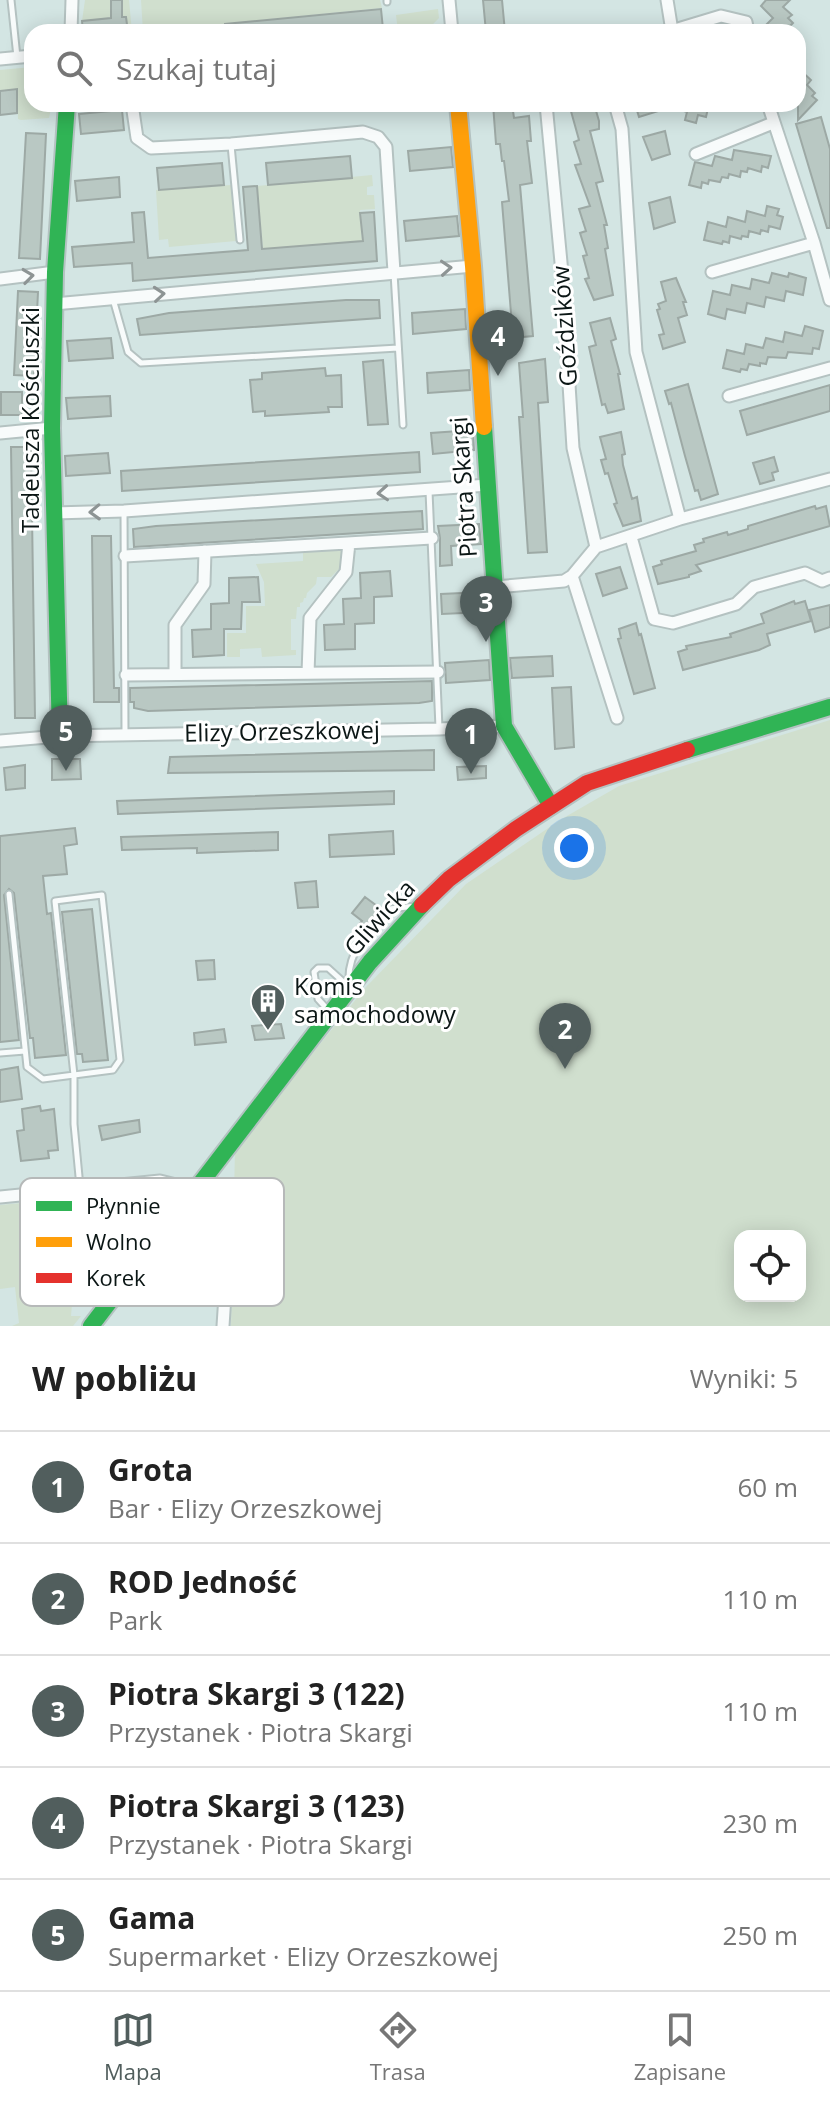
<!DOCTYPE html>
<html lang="pl">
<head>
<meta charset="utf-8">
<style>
  body { margin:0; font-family:"Open Sans",sans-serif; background:#f6f6f6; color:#222 }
  .controls { position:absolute; right:24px; bottom:24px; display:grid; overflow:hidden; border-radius:16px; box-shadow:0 4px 20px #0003 }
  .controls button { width:72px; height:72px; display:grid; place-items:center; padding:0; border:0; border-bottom:2px solid #e0e0e0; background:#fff; color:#222; font:40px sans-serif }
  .you { position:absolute; left:574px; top:848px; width:28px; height:28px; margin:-20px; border:6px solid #fff; border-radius:50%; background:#1a73e8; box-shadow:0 0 0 12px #1a73e833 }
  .badge { display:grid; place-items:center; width:52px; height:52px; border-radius:50%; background:#515e5d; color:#fff; font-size:26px; font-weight:700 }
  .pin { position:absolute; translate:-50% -66px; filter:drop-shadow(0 2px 4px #0008) }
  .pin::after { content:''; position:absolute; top:42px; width:28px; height:24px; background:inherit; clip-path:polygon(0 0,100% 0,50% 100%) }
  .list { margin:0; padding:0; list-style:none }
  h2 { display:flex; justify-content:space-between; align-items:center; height:104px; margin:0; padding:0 32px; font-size:34px }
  h2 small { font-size:26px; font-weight:400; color:#767676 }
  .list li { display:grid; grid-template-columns:52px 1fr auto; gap:24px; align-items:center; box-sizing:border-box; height:112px; padding:0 32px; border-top:2px solid #e0e0e0 }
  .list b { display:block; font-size:30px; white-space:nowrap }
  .list p { margin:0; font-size:26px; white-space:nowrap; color:#767676 }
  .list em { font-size:26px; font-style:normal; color:#767676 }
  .icon { flex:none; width:44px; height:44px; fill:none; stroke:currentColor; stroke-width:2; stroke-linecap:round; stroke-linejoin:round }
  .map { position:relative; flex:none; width:830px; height:1326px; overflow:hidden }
  .search { position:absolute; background:#fff; box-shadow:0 4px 20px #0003; left:24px; right:24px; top:24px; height:88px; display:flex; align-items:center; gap:20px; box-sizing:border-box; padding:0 28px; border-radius:24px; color:#767676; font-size:30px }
  .sheet { height:664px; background:#fff }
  nav { display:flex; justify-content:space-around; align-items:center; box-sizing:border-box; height:112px; border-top:2px solid #e0e0e0; background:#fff; font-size:22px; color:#767676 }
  nav a { display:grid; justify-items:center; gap:4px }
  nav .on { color:#515e5d }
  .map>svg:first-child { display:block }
</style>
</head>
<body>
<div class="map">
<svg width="830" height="1326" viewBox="0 0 830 1326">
  <rect width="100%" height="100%" fill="#d3e5e3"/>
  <path fill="#d0dfce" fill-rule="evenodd" d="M85,0h44l3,32h-4l-2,-15 -44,4z
    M141,0h239l2,8 -239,24z
    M438,9l1,9 -12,12 -29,2 -2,-17z
    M32,67v37h20l-3,14 -28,2 -3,-1 -1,-29 -17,1v-21z
    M372,175l1,11 -6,1v8h7l1,14 -15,1 2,31 -99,8 -6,-63z
    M231,185l5,56 -67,6 -1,-8 -9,1 -3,-50z
    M303,548l38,1 2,16 -12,12h-14l-1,7 -9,9 -1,5h-2l-1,4 -3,1v4h-3l-1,12h-5v31h5v5l-34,2 -1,-9 -21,1v8h-13v-24h19v-27h19l-1,-24 -8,-18 47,-3z
    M830,720v606h-599l4,-176 130,-162 101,-104 94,-64 59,-34zM740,1236h60v60h-60z
    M43,1201l6,47 24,-3 6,34 33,-5 -23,32 -17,-2 -1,12h10l-8,10h-61l7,-3 -4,-36 -15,2v-84z"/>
  <path fill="#b9c8c3" stroke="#9da9a5" stroke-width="2" d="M111,0h11v17h4l2,15h-45l-1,-11 29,-3z
    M483,0h19l3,32h-19z
    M766,0h24l-7,7 9,8 -4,3 5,5 -9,9h-14l-4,-7 7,-7 -12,-12z
    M381,9l2,20 -38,3h-120v-8z
    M798,68l13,12 -4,5 8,8 -3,3 5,4 -19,20z
    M17,89v24l-17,2v-24z
    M493,104h19l2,14 15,-2 2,25h-4l5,42 -12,2 13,151 -20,2 -11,-136 7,-1 -5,-40h-2l-2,-17h-4z
    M569,104h25l5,17v8l-9,2 13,50 -7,2 11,42h-3l4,23 -3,1 8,46 -19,5 -9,-21 4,-1 -6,-22 4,-1 -7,-22 6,-2 -7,-22 11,-3 -15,-41 6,-1 -7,-22 5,-2z
    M635,104h74l-3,13 -8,-2 -2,8 -11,-3 2,-8 -16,-5 -32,10z
    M122,110l2,20 -43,4 -2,-20z
    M821,117l9,32v79h-3l-31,-104z
    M665,131l5,23 -18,6 -9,-23z
    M26,133l20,1 -6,125 -21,-1z
    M451,147l2,20 -43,4 -2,-20z
    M734,150l37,6 -3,12 -6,-2 -1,6 -13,-4 -1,4 -6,-1 -1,6 -11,-3 -1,4 -6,-1 -2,5 -11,-2 -1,4 -6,-2 -1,6 -12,-3 6,-23 17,4 3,-10 17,4z
    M350,156l2,22 -84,7 -2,-22z
    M222,163l2,22 -65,5 -2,-22z
    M119,177l1,20 -43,4 -2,-20z
    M257,186l5,63 101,-8 -3,-28 14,-1 3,49 -244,20 -1,-18 -58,4 -2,-20 62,-5 -2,-29 12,-1 4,46 100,-8 -5,-63z
    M670,197l5,25 -21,7 -5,-26z
    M767,206l12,3 -2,6 6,2 -3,12 -11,-3 -1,6 -7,-2 -1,4 -11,-3 -1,6 -6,-1 -1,3 -11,-3 -1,7 -6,-2 -1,3 -18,-4 4,-18 18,5 2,-10 17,5 2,-11 18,5z
    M457,216l2,20 -53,5 -2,-20z
    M772,273l16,4 1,-4 17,5 -3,17 -17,-4 -2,10 -18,-4 -2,10 -17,-4 -2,10 -18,-4 -2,10 -17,-5 5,-23 17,4 2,-10 18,4 2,-10 17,4z
    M676,278l10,24h-3l4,13 -9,3 7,24 -22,7 -4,-14 5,-1 -7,-24 3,-1 -2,-5 8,-3 -5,-19z
    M18,291l20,1 -4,84 -20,-1z
    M346,300h33l1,18 -240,17 -3,-16 32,-6z
    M465,309l1,20 -53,5 -1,-21z
    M610,318l6,21 -5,2 9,33h-2l6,35 -16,4 -3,-9 -3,1 -13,-58 7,-2 -6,-22z
    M805,326l18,5 -4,18 -6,-1 -1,6 -24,-2 -2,6 -18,-1 -2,7 -6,-1v3l-11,-2 -2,6 -6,-1 -1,3 -17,-4 4,-18 17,4 2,-10 17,4 3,-10 17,4 2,-10 17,4z
    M111,338l2,20 -44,3 -2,-20z
    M545,359l3,43 -10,1 9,149 -19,1 -9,-136h4l-4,-54z
    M383,360l5,64 -20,1 -5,-63z
    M325,368l1,8 15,-1 1,32h-14l1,5 -64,4v-5l-12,1 -3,-32 12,-1v-6z
    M469,370l1,20 -42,3 -1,-20z
    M688,384l30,110 -17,6 -3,-10 -3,1 -10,-35 -14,-53 -2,1 -4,-13z
    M830,385v26l-83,24 -7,-24z
    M1,392h21v23h-21z
    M110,396l1,20 -43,3 -2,-21z
    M473,430l1,20 -41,4 -2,-21z
    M621,432l4,22 -3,1 1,10 9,34 5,-2 4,24 -18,5 -9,-22 3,-1 -9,-30 -3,1 -4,-14 5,-1 -6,-22z
    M11,447h20l4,271h-20z
    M419,452l1,20 -298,19 -1,-20z
    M108,453l2,20 -44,3 -1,-20z
    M774,457l4,14 -6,2 2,7 -14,4 -7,-21z
    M815,506l1,3 10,-3 4,20 -134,39 5,6 -12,4v2l-31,7 -5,-17 9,-3 -1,-3 35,-10 -2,-6 10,-3 -1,-3 24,-7 1,3 20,-6v-3z
    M422,511l1,18 -289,18 -1,-18 23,-3z
    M479,524l2,20 -30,2 1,19 -12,1v-28l-2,-12z
    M92,536h19l3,152h5v14h-25z
    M620,567l7,21 -24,8 -7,-22z
    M390,571l2,25 -18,1v26l-19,1v25l-30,1 -1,-25 20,-1 -1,-25 18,-1 -1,-25z
    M258,577l2,25h-18l-1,27h-17v26l-31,2 -1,-27 19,-1v-25l18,-1v-25z
    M484,592l1,20 -43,2 -1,-20z
    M794,601l1,3 10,-3 6,20 -44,13 3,11 -11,5 -76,20 -5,-18 9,-3 -1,-3 45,-9 -1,-3 34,-11 -3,-9z
    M830,605v22l-15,5 -6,-22z
    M636,623l3,12 2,-1 14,54 -21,6 -16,-55 3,-1 -2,-9z
    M552,656l1,20 -41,2 -2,-20z
    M489,660l1,20 -44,3 -1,-20z
    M432,681v20l-13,2 -271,8 -14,-3v-6h-4v-14z
    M571,687l3,60 -19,2 -3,-61z
    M434,750v20l-266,3 2,-16z
    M52,759h28l1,20 -29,1z
    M25,765v23l-19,2 -2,-22z
    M486,766v12l-28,2 -1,-13z
    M394,791v13l-276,10 -1,-13z
    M75,828l2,16 -13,2 3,28 -24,2 4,38 4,-1 15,142 -31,3 -2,-20h-3l-16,-145 -5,-4 -5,6 15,145 -19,2v-206z
    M393,831l1,23 -64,3 -1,-22z
    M278,832v18l-81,3v-5l-75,2 -1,-13z
    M316,881l2,26 -20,1 -3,-25z
    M365,897l16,12 -19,22 -5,-4 5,-6 -10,-8z
    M92,909l16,151 -25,2 -1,-8h-5l-15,-142z
    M214,960l1,19 -17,1 -2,-19z
    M281,1024l3,14 -29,2 -3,-14z
    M224,1029l2,13 -31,3 -1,-12z
    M18,1067l4,32 -22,3v-32z
    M40,1106l1,5 13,-2 4,41 -10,1 1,7 -28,3 -4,-30 7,-1 -2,-21z
    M139,1120l1,12 -38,8 -3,-14z"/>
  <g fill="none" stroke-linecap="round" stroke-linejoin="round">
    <g stroke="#b4c2c1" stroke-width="9">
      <path id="lane" d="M11,0l6,57
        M387,0v2
        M231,145l9,95
        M394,273l9,152
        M113,299l15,53 13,11 257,-15
        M429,491l10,237
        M124,511l1,222
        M9,894l18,173 16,12 70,-9 7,-10 -18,-165 -47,6 19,174v49l6,63
        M349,982c-2,-31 20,-52 40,-73l27,-3
        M328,1010l-10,-11 -4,-27 4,-4h10l21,19
        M0,1053l25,-2"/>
    </g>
    <g stroke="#b4c2c1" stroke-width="15">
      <path id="street" d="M449,0l3,32
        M667,0l5,31
        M71,32l1,-32
        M668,32l53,-16 25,6 2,10
        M0,59l32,-3
        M132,104l5,34 14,10 80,-4 132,-12 15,5 8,10 8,125
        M546,104l16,169 11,175 23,99
        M615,104l7,25 14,223 44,167
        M768,104l46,139 16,57
        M696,154l77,-31
        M712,272l102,-29
        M0,279l55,-7
        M54,304l419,-38
        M729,396l101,-28
        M0,433l52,-5
        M54,513l70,-2 364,-26
        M631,537l23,82 19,4 63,-19 18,-17 51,-14 17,8 8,-3
        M125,556l307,-18
        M572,576l45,142
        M495,587l69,-6 8,-5 24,-29 84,-28 150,-40
        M308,673l2,-55 36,-46 3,-29
        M175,674v-49l29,-41 1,-33
        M126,675l312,-3
        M0,741l60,-5 379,-7 65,-3
        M198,1184l19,17 12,33 -6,92
        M0,1197l160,-16 20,5 11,8"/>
    </g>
    <g stroke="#b4c2c1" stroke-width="20">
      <path id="fast" d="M484,427l20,299 47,80
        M60,736l-8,-308 3,-156 12,-168
        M687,750l143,-43
        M91,1326l279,-364 52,-57"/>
    </g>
    <g stroke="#b4c2c1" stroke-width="20">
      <path id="slow" d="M458,104l15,162 11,161"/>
    </g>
    <g stroke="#b4c2c1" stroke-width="20">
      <path id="jam" d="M422,905l27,-26 67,-50 71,-46 100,-33"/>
    </g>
    <use href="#lane" stroke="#f8fbfb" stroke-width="5"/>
    <use href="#street" stroke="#f8fbfb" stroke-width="11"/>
    <use href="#fast" stroke="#30b455" stroke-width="16"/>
    <use href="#slow" stroke="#ff9f0a" stroke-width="16"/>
    <use href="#jam" stroke="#e5322d" stroke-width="16"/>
  </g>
  <defs><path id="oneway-chevron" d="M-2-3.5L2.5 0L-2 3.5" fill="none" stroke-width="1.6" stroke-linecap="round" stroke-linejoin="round" transform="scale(2)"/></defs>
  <g stroke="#8d9494">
    <use href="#oneway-chevron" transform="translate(446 268) rotate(-4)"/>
    <use href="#oneway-chevron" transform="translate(28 276) rotate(-7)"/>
    <use href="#oneway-chevron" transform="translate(159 294) rotate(-5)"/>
    <use href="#oneway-chevron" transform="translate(383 493) rotate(176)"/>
    <use href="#oneway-chevron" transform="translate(95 512) rotate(178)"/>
  </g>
  <defs>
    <g id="building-pin" transform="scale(1.8)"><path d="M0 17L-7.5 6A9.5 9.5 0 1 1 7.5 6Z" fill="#515e5d" stroke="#fff"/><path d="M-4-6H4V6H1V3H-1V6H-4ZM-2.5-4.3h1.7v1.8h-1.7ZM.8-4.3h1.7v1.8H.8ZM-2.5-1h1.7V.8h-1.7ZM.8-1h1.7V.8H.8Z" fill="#fff"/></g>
  </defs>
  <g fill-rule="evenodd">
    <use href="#building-pin" x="268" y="1001"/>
  </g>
  <g text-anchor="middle" stroke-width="6" stroke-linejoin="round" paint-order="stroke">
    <g font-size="24" fill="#0b1615" stroke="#fff">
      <text transform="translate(565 326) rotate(-94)" y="8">Goździków</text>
      <text transform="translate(31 420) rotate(-90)" y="8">Tadeusza Kościuszki</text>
      <text transform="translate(464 487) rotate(-94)" y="8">Piotra Skargi</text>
      <text transform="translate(282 732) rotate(-1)" y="8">Elizy Orzeszkowej</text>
      <text transform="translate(380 918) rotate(-48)" y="8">Gliwicka</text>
    </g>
    <g font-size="24" fill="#0b1615" stroke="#fff" text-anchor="start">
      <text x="294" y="995">Komis<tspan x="294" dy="28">samochodowy</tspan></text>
    </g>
  </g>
  <rect x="20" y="1178" width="264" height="128" rx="12" fill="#fff" stroke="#b6b9b9" stroke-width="2"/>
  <rect x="36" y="1201" width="36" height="10" fill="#30b455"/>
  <rect x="36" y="1237" width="36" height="10" fill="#ff9f0a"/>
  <rect x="36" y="1273" width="36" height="10" fill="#e5322d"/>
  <g font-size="22" fill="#0b1615">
    <text x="86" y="1214">Płynnie</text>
    <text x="86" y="1250">Wolno</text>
    <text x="86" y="1286">Korek</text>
  </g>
</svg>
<div class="controls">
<button><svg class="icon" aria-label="locate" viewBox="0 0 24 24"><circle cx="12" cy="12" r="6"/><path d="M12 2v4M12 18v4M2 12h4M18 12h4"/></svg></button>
</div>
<div class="you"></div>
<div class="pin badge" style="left:471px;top:774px">1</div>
<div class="pin badge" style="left:565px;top:1069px">2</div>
<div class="pin badge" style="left:486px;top:642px">3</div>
<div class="pin badge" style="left:498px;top:376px">4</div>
<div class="pin badge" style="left:66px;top:771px">5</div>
<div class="search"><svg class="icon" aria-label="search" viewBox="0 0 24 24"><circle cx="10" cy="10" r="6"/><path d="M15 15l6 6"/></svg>Szukaj tutaj</div>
</div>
<section class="sheet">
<h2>W pobliżu<small>Wyniki: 5</small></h2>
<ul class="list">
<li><span class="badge">1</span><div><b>Grota</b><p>Bar · Elizy Orzeszkowej</p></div><em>60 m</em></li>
<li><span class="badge">2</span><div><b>ROD Jedność</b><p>Park</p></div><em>110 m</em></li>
<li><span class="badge">3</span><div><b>Piotra Skargi 3 (122)</b><p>Przystanek · Piotra Skargi</p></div><em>110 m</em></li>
<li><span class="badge">4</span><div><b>Piotra Skargi 3 (123)</b><p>Przystanek · Piotra Skargi</p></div><em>230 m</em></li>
<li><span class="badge">5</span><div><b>Gama</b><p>Supermarket · Elizy Orzeszkowej</p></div><em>250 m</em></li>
</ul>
</section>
<nav>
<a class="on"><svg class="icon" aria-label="map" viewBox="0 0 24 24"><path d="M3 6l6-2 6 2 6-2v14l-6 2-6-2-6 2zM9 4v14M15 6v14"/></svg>Mapa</a>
<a><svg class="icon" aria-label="directions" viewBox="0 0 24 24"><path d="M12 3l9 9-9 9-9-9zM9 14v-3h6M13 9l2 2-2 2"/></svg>Trasa</a>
<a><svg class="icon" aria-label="saved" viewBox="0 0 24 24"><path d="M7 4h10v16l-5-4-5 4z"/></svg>Zapisane</a>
</nav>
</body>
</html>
